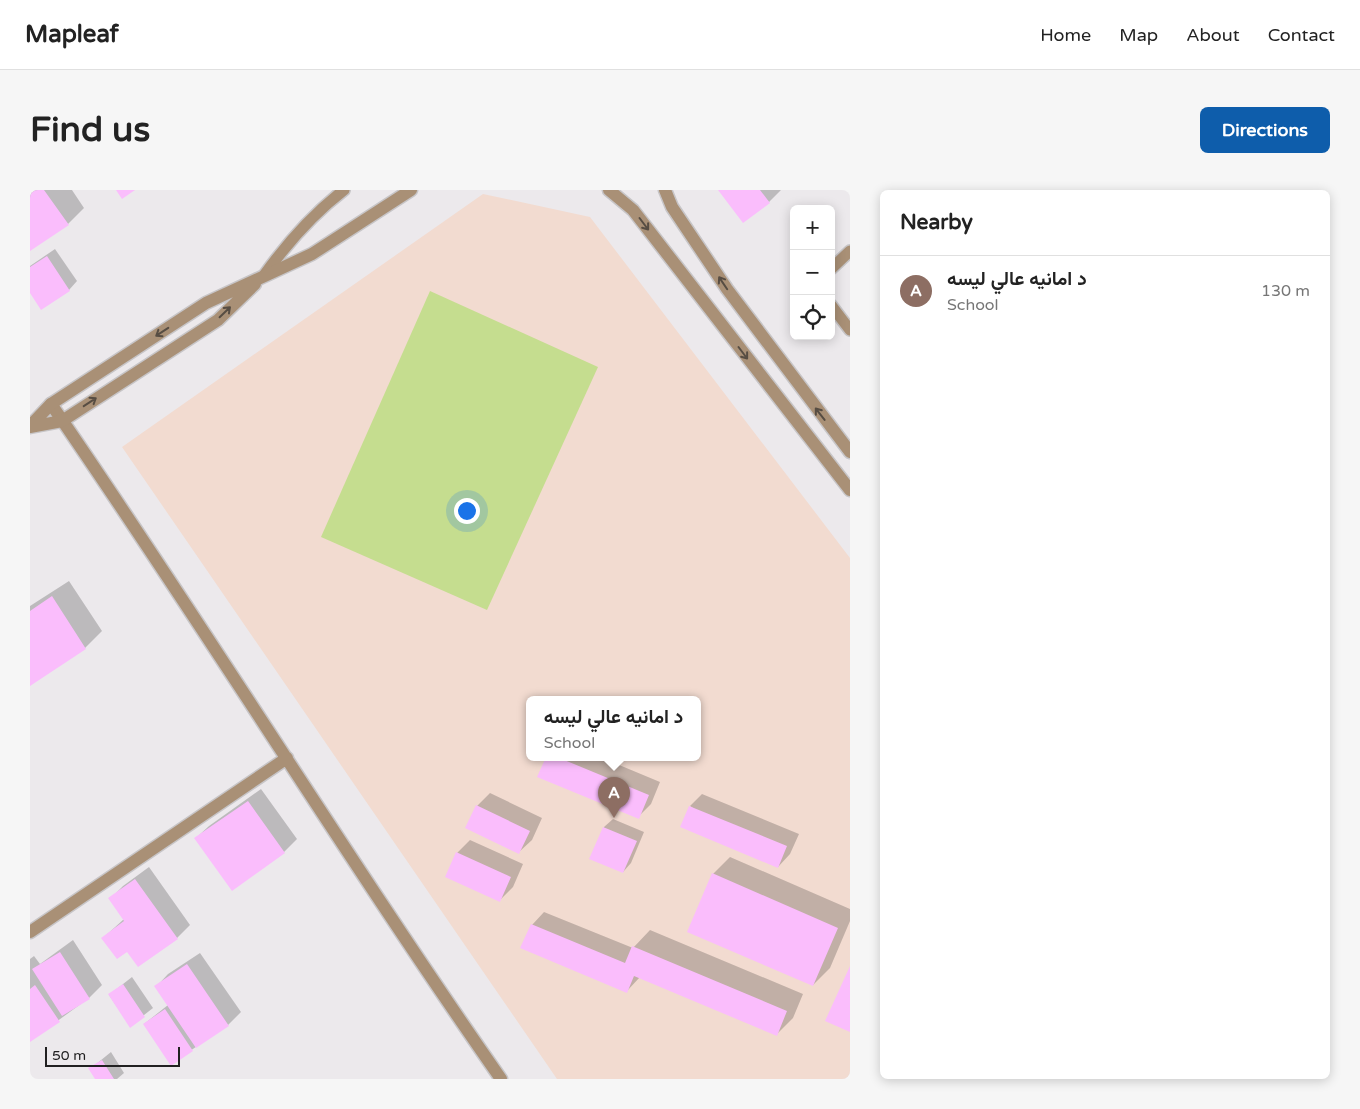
<!DOCTYPE html>
<html lang="en">
<head>
<meta charset="utf-8">
<style>
  body { margin:0; font-family:"Varela Round",Vazirmatn,sans-serif; background:#f6f6f6; color:#222 }
  .controls { position:absolute; right:15px; top:15px; display:grid; overflow:hidden; border-radius:8px; box-shadow:0 2px 12px #0003 }
  .controls button { width:45px; height:45px; display:grid; place-items:center; padding:0; border:0; border-bottom:1px solid #e0e0e0; background:#fff; color:#222; font:25px sans-serif }
  .scale { position:absolute; left:15px; bottom:12px; width:135px; box-sizing:border-box; padding-left:5px; border:2px solid #212021; border-top:0; font-size:14px; line-height:18px; white-space:nowrap; color:#212021; -webkit-text-stroke:4px #ece9ec; paint-order:stroke }
  .you { position:absolute; left:436px; top:320px; width:18px; height:18px; margin:-12px; border:4px solid #fff; border-radius:50%; background:#1a73e8; box-shadow:0 0 0 8px #1a73e833 }
  .badge { display:grid; place-items:center; width:32px; height:32px; border-radius:50%; background:#0e5dab; color:#fff; font-size:16px; font-weight:700 }
  .pin { position:absolute; translate:-50% -41px; filter:drop-shadow(0 1px 2px #0008) }
  .pin::after { content:''; position:absolute; top:26px; width:18px; height:15px; background:inherit; clip-path:polygon(0 0,100% 0,50% 100%) }
  .popup { position:absolute; left:496px; top:506px; width:175px; height:65px; box-sizing:border-box; display:grid; place-content:center; border-radius:8px; background:#fff; filter:drop-shadow(0 1px 4px #0005); font-size:16px; white-space:nowrap; color:#767676 }
  .popup b { font-size:19px; color:#222 }
  .popup::after { content:''; position:absolute; left:50%; top:100%; margin-left:-10px; border:10px solid transparent; border-top-color:#fff }
  .list { margin:0; padding:0; list-style:none }
  h2 { display:flex; justify-content:space-between; align-items:center; height:65px; margin:0; padding:0 20px; font-size:21px }
  h2 small { font-size:16px; font-weight:400; color:#767676 }
  .list li { display:grid; grid-template-columns:32px 1fr auto; gap:15px; align-items:center; box-sizing:border-box; height:70px; padding:0 20px; border-top:1px solid #e0e0e0 }
  .list b { display:block; font-size:19px; white-space:nowrap }
  .list p { margin:0; font-size:16px; white-space:nowrap; color:#767676 }
  .list em { font-size:16px; font-style:normal; color:#767676 }
  .icon { flex:none; width:28px; height:28px; fill:none; stroke:currentColor; stroke-width:2; stroke-linecap:round; stroke-linejoin:round }
  .map { position:relative; flex:none; width:820px; height:889px; overflow:hidden; border-radius:8px }
  header { display:flex; align-items:center; gap:30px; box-sizing:border-box; height:70px; padding:0 25px; background:#fff; border-bottom:1px solid #e0e0e0 }
  header strong { font-size:24px }
  nav { display:flex; gap:28px; margin-inline-start:auto; font-size:18px }
  .intro { display:flex; align-items:center; justify-content:space-between; box-sizing:border-box; height:120px; padding:0 30px }
  h1 { margin:0; font-size:35px }
  .button { padding:12px 22px; border-radius:8px; background:#0e5dab; color:#fff; font-size:18px; font-weight:700 }
  main { display:flex; gap:30px; padding:0 30px }
  aside { flex:1; background:#fff; border-radius:8px; box-shadow:0 2px 12px #0003 }
  .map>svg:first-child { display:block }
</style>
</head>
<body>
<header>
<strong>Mapleaf</strong>
<nav><a>Home</a><a>Map</a><a>About</a><a>Contact</a></nav>
</header>
<div class="intro"><h1>Find us</h1><a class="button">Directions</a></div>
<main>
<div class="map">
<svg width="820" height="889" viewBox="0 0 820 889">
  <rect width="100%" height="100%" fill="#ece9ec"/>
  <path fill="#f2dbd0" fill-rule="evenodd" d="M453,4l107,23 260,341v521h-293l-435,-632zM500,509h168v58h-168z"/>
  <path fill="#c5dd8f" d="M400,101l168,76 -111,243 -166,-73z"/>
  <path fill="#0003" d="M0,0h42l12,18 -16,16 -38,26z
    M690,0h61l-12,12z
    M25,59l22,32 -8,9 -39,1v-25z
    M39,391l33,50 -17,17 -55,36v-78z
    M517,567h53l60,25 -9,22 -13,13 -99,-41z
    M231,599l36,50 -13,13 -52,37 -36,-51 13,-12z
    M460,603l52,25 -10,22 -13,12 -42,-46z
    M672,604l97,40 -9,20 -12,13 -88,-61z
    M583,629l31,13 -13,31 -8,9 -32,-14 13,-31z
    M440,650l53,24 -10,23 -13,13 -43,-47z
    M700,667l120,52v12l-20,47 -17,17 -100,-111z
    M119,677l41,58 -13,13 -50,12 -24,-12 21,-19 -14,-20 13,-13z
    M514,722l89,36 17,-18 153,64 -10,24 -16,16 -137,-57 -13,14 -95,-66z
    M43,750l29,45 -13,13 -59,43v-82l4,-3 6,8z
    M170,763l41,59 -13,13 -57,39 -27,-40 24,-19 -12,-18 12,-13z
    M102,787l21,31 -23,18 -21,-31z
    M81,862l13,21 -7,6h-21l-6,-10z"/>
  <path fill="#fabdfc" d="M0,0h14l25,35 -39,26z
    M86,0h19l-13,9z
    M688,0h42l10,13 -27,20z
    M17,66l23,35 -29,19 -11,-17v-26z
    M22,406l34,53 -56,37v-75z
    M516,567h11l92,38 -10,24 -102,-42z
    M218,611l37,52 -53,38 -38,-53z
    M446,615l54,26 -11,23 -54,-26z
    M659,616l98,40 -9,22 -98,-41z
    M573,637l34,14 -14,32 -34,-14z
    M426,662l55,25 -11,25 -55,-25z
    M682,683l126,55 -25,58 -126,-54z
    M105,689l43,60 -40,28 -11,-15 -10,7 -16,-21 23,-17 -16,-23z
    M501,734l94,39 7,-17 155,65 -10,25 -143,-60 -7,17 -107,-45z
    M30,762l30,47 -28,17 -30,-47z
    M157,774l42,62 -33,22 -42,-62z
    M820,776v66l-25,-11z
    M93,794l22,33 -15,11 -22,-34z
    M5,795l25,37 -30,20v-53z
    M135,819l28,42 -22,15 -28,-42z
    M72,870l12,19h-19l-7,-11z"/>
  <g fill="none" stroke-linecap="round" stroke-linejoin="round">
    <g stroke="#c7c5c7" stroke-width="14">
      <path id="service" d="M801,79l19,-18
        M235,84c23,-32 48,-60 79,-84
        M801,115l19,25"/>
    </g>
    <g stroke="#c7c5c7" stroke-width="15">
      <path id="minor" d="M579,0l24,20 217,280
        M635,0l7,17 55,82 123,163
        M21,214c154,223 295,453 450,675
        M0,742l257,-174"/>
    </g>
    <g stroke="#c7c5c7" stroke-width="15">
      <path id="tertiary" d="M0,236l21,-22 155,-101 106,-49 99,-64
        M0,237l32,-6 156,-101 37,-36"/>
    </g>
    <use href="#service" stroke="#a99076" stroke-width="11"/>
    <use href="#minor" stroke="#a99076" stroke-width="12"/>
    <use href="#tertiary" stroke="#a99076" stroke-width="12"/>
  </g>
  <defs><path id="oneway-shaft" d="M-6 0H5M1.5-3L5.5 0L1.5 3" fill="none" stroke-width="1.6" stroke-linecap="round" stroke-linejoin="round" transform="scale(1.25)"/></defs>
  <g stroke="#574d43">
    <use href="#oneway-shaft" transform="translate(614 34) rotate(53)"/>
    <use href="#oneway-shaft" transform="translate(693 93) rotate(-124)"/>
    <use href="#oneway-shaft" transform="translate(195 122) rotate(-44)"/>
    <use href="#oneway-shaft" transform="translate(132 142) rotate(147)"/>
    <use href="#oneway-shaft" transform="translate(713 163) rotate(53)"/>
    <use href="#oneway-shaft" transform="translate(60 212) rotate(-33)"/>
    <use href="#oneway-shaft" transform="translate(790 224) rotate(-128)"/>
  </g>
</svg>
<div class="controls">
<button>+</button>
<button>−</button>
<button><svg class="icon" aria-label="locate" viewBox="0 0 24 24"><circle cx="12" cy="12" r="6"/><path d="M12 2v4M12 18v4M2 12h4M18 12h4"/></svg></button>
</div>
<div class="scale">50 m</div>
<div class="you"></div>
<div class="pin badge" style="left:584px;top:628px;background:#8d6e63">A</div>
<div class="popup"><b>د امانیه عالي لیسه</b>School</div>
</div>
<aside>
<h2>Nearby<small></small></h2>
<ul class="list">
<li><span class="badge" style="background:#8d6e63">A</span><div><b>د امانیه عالي لیسه</b><p>School</p></div><em>130 m</em></li>
</ul>
</aside>
</main>
</body>
</html>
